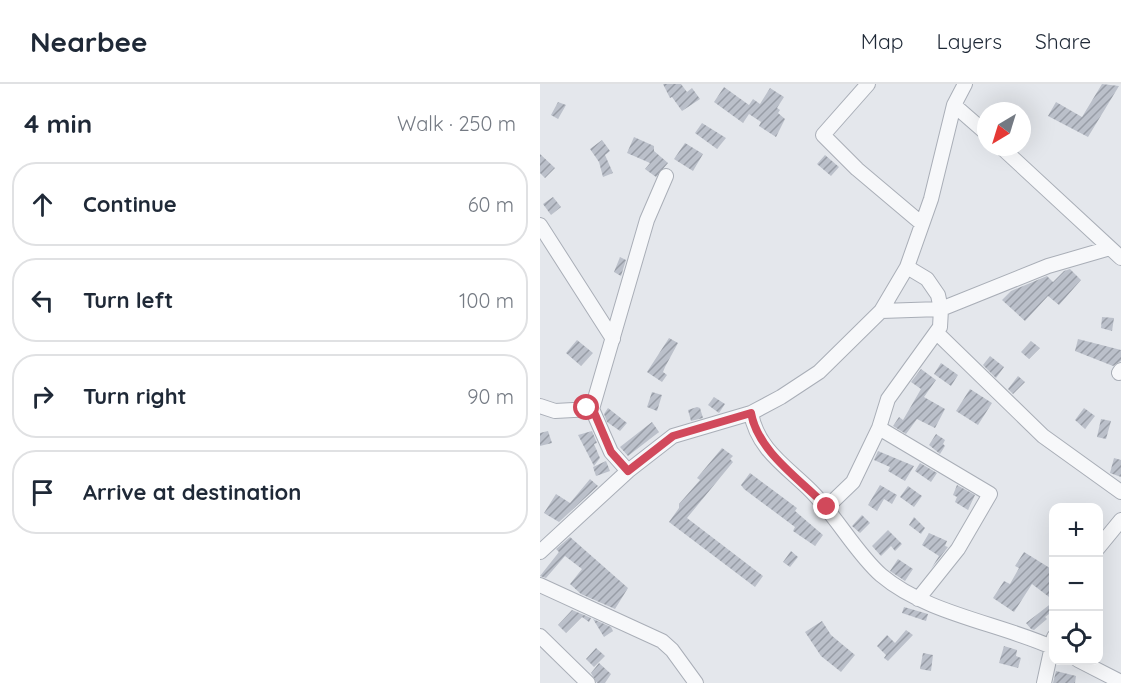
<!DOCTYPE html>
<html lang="en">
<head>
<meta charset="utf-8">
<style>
  body { margin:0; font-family:Quicksand,sans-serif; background:#f2f2f3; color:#1f2937 }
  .controls { position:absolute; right:18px; bottom:18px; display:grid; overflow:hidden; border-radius:12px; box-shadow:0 6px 24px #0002 }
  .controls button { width:54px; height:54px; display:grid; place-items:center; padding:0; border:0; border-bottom:2px solid #e0e1e3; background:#fff; color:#1f2937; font:30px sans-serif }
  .compass { position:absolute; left:437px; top:18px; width:54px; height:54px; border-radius:50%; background:#fff; box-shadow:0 6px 24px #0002; rotate:218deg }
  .stop { position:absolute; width:18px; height:18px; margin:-14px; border:4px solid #d1495b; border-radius:50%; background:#fff }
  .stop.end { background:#d1495b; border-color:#fff; box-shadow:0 2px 6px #0008 }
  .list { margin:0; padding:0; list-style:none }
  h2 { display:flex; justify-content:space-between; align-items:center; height:78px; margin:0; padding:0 24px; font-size:26px }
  h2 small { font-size:20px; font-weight:400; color:#747a83 }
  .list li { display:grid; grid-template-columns:39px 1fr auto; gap:18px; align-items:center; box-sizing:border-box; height:84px; margin:0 12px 12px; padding:0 12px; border:2px solid #e0e1e3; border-radius:24px }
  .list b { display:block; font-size:22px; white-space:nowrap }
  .list em { font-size:20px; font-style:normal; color:#747a83 }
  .icon { flex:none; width:33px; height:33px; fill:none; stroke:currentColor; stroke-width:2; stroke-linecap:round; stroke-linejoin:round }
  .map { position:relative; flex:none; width:581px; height:599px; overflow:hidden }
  header { display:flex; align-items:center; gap:36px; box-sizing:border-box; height:84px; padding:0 30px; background:#fff; border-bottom:2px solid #e0e1e3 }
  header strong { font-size:28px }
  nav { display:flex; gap:33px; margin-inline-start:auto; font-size:21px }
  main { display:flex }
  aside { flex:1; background:#fff }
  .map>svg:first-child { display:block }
</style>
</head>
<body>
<header>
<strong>Nearbee</strong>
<nav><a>Map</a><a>Layers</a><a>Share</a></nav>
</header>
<main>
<aside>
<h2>4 min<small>Walk · 250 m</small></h2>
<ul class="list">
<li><svg class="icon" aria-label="ahead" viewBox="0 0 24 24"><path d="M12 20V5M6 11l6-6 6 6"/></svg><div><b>Continue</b></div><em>60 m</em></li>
<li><svg class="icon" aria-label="left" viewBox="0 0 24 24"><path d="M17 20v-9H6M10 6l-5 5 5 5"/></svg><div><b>Turn left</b></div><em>100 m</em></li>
<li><svg class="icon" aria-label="right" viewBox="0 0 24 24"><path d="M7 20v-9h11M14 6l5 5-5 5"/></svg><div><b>Turn right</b></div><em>90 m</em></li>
<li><svg class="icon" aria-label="arrive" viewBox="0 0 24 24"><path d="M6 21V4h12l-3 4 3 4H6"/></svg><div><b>Arrive at destination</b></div></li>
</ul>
</aside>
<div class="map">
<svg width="581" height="599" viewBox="0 0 581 599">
  <defs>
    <pattern id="building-hatch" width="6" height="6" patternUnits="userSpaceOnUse" patternTransform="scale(1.5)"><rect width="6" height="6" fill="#bbc0ca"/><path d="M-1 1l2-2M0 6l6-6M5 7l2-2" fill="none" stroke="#989da6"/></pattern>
  </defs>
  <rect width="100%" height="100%" fill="#e4e7ec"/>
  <path fill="url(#building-hatch)" d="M123,0h18l6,8 5,-4 8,11 -18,12 -10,-14 -2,1z
    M562,0l17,2 -31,51 -40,-21 8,-14 26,15z
    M184,3l25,18 4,-6 7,5 10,-16 14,9 -7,11 3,2 -2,3 7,6 -9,18 -17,-11 2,-4 -12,-8 -6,9 -29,-21z
    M18,18l8,3 -8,14 -7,-4z
    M162,39l24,15 -9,11 -22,-16z
    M94,53l20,9v5l14,12 -12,14 -11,-8 5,-6 -23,-10z
    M62,56l8,11 -5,4 8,18 -10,4 -4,-15 -9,-13z
    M145,59l18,11 -10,17 -19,-12z
    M0,70l15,14 -10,10 -5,-5z
    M285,71l14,12 -8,9 -14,-12z
    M13,113l8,10 -10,8 -8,-11z
    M80,173l6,3 -5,16 -7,-4z
    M530,185l11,11 -22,25 -11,-9 -23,25 -23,-21 9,-9 36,-15 6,6 11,-11z
    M562,233l12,1 -2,13 -11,-3z
    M129,254l9,5 -13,24 -2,5 4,3 -5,7 -15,-10z
    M538,255l43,11v11l-8,5 -38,-15z
    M37,256l16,13 -12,13 -15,-13z
    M491,257l9,7 -11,11 -8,-7z
    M450,272l14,11 -8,11 -13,-13z
    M401,279l17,12 -7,11 -17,-12z
    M381,285l15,11 -12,17 21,12 -10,19 -18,-9 -11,15 -13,-8 6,-9 4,3 18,-31 -10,-7z
    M478,292l7,6 -12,12 -5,-5z
    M430,305l22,14 -14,22 -22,-14z
    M112,308l10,3 -5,16 -10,-4z
    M174,313l11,7 -6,9 -11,-8z
    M157,323l3,1 3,10 -12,3 -3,-11z
    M68,324l19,15 -7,8 -13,-9 -3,-8z
    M544,324l11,8 -10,13 -10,-9z
    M561,335l10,2 -5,18 -9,-2z
    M112,338l7,10 -31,24 -8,-9z
    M8,347l4,12 -12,3v-13z
    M52,347l5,12 -3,1 6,14 -6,8 -16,-31z
    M396,350l9,6 -2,4 2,2 -5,8 -11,-9z
    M182,364l11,8 -3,3 3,3 -46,56 76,58 -8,11 -86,-65 10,-14v-4l21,-24 -3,-2z
    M338,367l36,15 -9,15 -17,-10 2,-4 -16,-7z
    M574,374l7,2v17l-11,-4z
    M66,377l4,10 -14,5 -3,-9z
    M380,379l17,10 -6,9 -16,-11z
    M210,389l47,35 -2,3 28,24 -8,11 -22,-15 2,-4 -51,-38 -3,-4z
    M50,395l8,7 -39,36 -15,-9 12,-19 14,9z
    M340,401l17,10 -5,9 -8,-5 -7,12 -9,-6z
    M417,401l18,10 -7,15 -13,-8 2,-5 -4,-2z
    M368,402l14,10 -8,11 -14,-10z
    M322,431l8,8 -10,10 -8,-7z
    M374,433l11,11 -4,6 -12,-9z
    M348,446l14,14 -7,7 -4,-5 -10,10 -9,-10z
    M389,449l18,8 -2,5 3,1 -17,22 8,-13 -17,-11z
    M30,453l58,51 -13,21 -34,-15 -11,-10 12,-15 -17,-13 -19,22 -6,-2 19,-24 -3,-3z
    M251,467l7,6 -8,10 -7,-5z
    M484,468l29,18v30l-21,-16 -18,28 -21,-14 11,-17 6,3 9,-16 -4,-2z
    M358,475l15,10 -8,12 -15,-10z
    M513,518v9l-8,6 2,2 -13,11 -3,-1 -5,-6z
    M364,523l24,7 -2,7 -24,-8z
    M32,526l19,8 -2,4 -7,-5 -16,16 -8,-8z
    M53,535l18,8 2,4 -9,6z
    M282,537l9,14 24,20 -14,17 -20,-16 -16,-24z
    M366,546l7,5 -25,26 -4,-3 2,-3 -9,-9 10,-11 8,8z
    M464,562l13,4 -1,6 5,2 -3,10 -19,-5z
    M56,564l9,8 -11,11 -8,-8z
    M383,569l10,2 -2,16 -11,-2z
    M59,579l12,11 -6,9h-8l-6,-10z
    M516,587l20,5 -1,7h-22z"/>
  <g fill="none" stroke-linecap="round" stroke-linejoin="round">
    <g stroke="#a9aeb7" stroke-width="16">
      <path id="minor" d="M328,0l-45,51 34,34 64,54
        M414,21l32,28
        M461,63l120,111
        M0,141l73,114
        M341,227l60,-2 107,-43 62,-18
        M397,249l106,103 78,56
        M579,289l2,-3
        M0,322l15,5 37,-2 19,43 17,19
        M52,325l55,-189 19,-44
        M211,329c6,36 36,54 60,78 26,26 45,62 70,84 46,39 118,48 173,73
        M339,344l111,66 -32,55 -40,50
        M287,423l26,-25 26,-54 9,-29 52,-72 1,-18 -3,-14 -11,-16 -20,-12
        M558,464l23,-28
        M0,468l88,-81 45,-35 78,-23 30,-16 38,-25 62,-61 26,-44 24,-68 23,-94 11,-21
        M0,501l122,56 10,9 24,33
        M0,552l48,47
        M538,576l43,22
        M504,599l10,-46"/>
    </g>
    <use href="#minor" stroke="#f7f8fa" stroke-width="14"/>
  </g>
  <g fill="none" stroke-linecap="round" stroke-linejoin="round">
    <path stroke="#d1495b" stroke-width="8" d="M47,324l7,4 17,40 17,19 45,-35 78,-23c7,39 49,66 76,94"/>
  </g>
</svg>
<div class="controls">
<button>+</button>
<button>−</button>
<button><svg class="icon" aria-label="locate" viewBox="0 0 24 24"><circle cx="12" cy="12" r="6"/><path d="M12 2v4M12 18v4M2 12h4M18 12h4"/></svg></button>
</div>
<svg class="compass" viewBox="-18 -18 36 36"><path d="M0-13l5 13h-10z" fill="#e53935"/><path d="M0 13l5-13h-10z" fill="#747a83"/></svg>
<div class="stop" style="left:47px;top:324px"></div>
<div class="stop end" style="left:287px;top:423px"></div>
</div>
</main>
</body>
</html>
